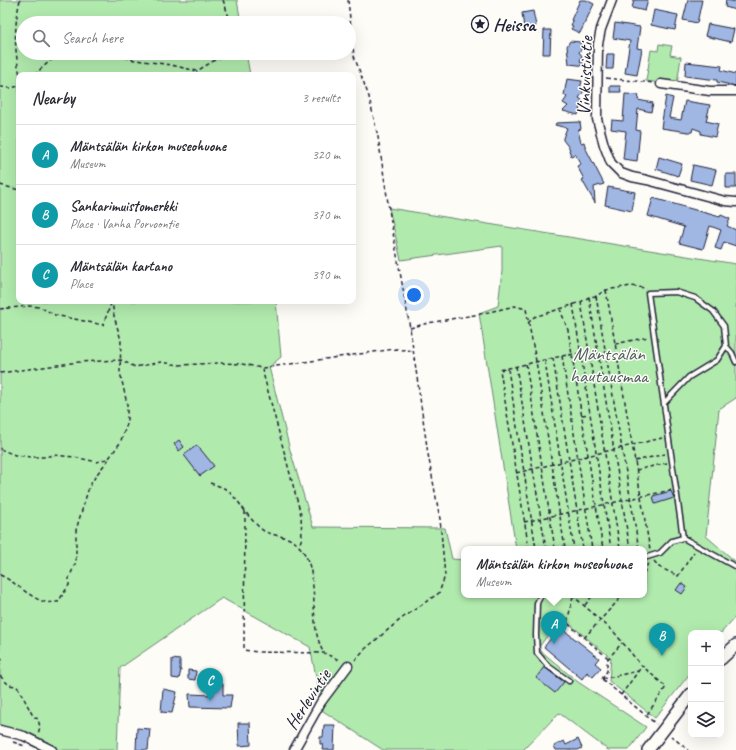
<!DOCTYPE html>
<html lang="en">
<head>
<meta charset="utf-8">
<style>
  body { margin:0; font-family:Caveat,sans-serif; background:#f7f7f7; color:#2b2b33 }
  .controls { position:absolute; right:12px; bottom:12px; display:grid; overflow:hidden; border-radius:8px; box-shadow:0 4px 16px #0002 }
  .controls button { width:36px; height:36px; display:grid; place-items:center; padding:0; border:0; border-bottom:1px solid #e1e1e2; background:#fff; color:#2b2b33; font:20px sans-serif }
  .you { position:absolute; left:414px; top:295px; width:14px; height:14px; margin:-10px; border:3px solid #fff; border-radius:50%; background:#1a73e8; box-shadow:0 0 0 6px #1a73e833 }
  .badge { display:grid; place-items:center; width:26px; height:26px; border-radius:50%; background:#22223b; color:#fff; font-size:13px; font-weight:700 }
  .pin { position:absolute; translate:-50% -33px; filter:drop-shadow(0 1px 2px #0008) }
  .pin::after { content:''; position:absolute; top:21px; width:14px; height:12px; background:inherit; clip-path:polygon(0 0,100% 0,50% 100%) }
  .popup { position:absolute; left:461px; top:546px; width:186px; height:52px; box-sizing:border-box; display:grid; place-content:center; border-radius:8px; background:#fff; filter:drop-shadow(0 1px 3px #0005); font-size:13px; white-space:nowrap; color:#7c7c81 }
  .popup b { font-size:15px; color:#2b2b33 }
  .popup::after { content:''; position:absolute; left:50%; top:100%; margin-left:-8px; border:8px solid transparent; border-top-color:#fff }
  .list { margin:0; padding:0; list-style:none }
  h2 { display:flex; justify-content:space-between; align-items:center; height:52px; margin:0; padding:0 16px; font-size:17px }
  h2 small { font-size:13px; font-weight:400; color:#7c7c81 }
  .list li { display:grid; grid-template-columns:26px 1fr auto; gap:12px; align-items:center; box-sizing:border-box; height:60px; padding:0 16px; border-top:1px solid #e1e1e2 }
  .list b { display:block; font-size:15px; white-space:nowrap }
  .list p { margin:0; font-size:13px; white-space:nowrap; color:#7c7c81 }
  .list em { font-size:13px; font-style:normal; color:#7c7c81 }
  .icon { flex:none; width:22px; height:22px; fill:none; stroke:currentColor; stroke-width:2; stroke-linecap:round; stroke-linejoin:round }
  .map { position:relative; flex:none; width:736px; height:750px; overflow:hidden }
  .search { position:absolute; background:#fff; box-shadow:0 4px 16px #0002; left:16px; top:16px; width:340px; height:44px; display:flex; align-items:center; gap:10px; box-sizing:border-box; padding:0 14px; border-radius:22px; color:#7c7c81; font-size:15px }
  .panel { position:absolute; background:#fff; box-shadow:0 4px 16px #0002; left:16px; top:72px; width:340px; height:232px; border-radius:8px }
  .map>svg:first-child { display:block }
</style>
</head>
<body>
<div class="map">
<svg width="736" height="750" viewBox="0 0 736 750">
  <rect width="100%" height="100%" fill="#fdfcf7"/>
  <filter id="ink" filterUnits="userSpaceOnUse"><feTurbulence type="fractalNoise" baseFrequency=".025" numOctaves="2"/><feDisplacementMap in="SourceGraphic" scale="8" xChannelSelector="R" yChannelSelector="G"/><feConvolveMatrix kernelMatrix="1 2 1 2 8 2 1 2 1" color-interpolation-filters="sRGB"/></filter>
  <g filter="url(#ink)">
    <path fill="#b1eaad" stroke="#6a8674" d="M0,0h237l4,23h-218v30h223l4,22h-231v226h257l5,56 -12,10 21,83 23,77 132,1 7,31 12,1v35h180v-46h-128l-37,-236 19,-7 4,-35v-25l-101,14 -12,-52 347,56v134l-17,11 -13,127 30,26v54l-15,17h-30v39l-36,46 -46,-37 2,-23 -50,-41 -22,30 2,4 37,31 68,45 -17,23h-21l-49,-37 -36,37h-140l-60,-39 -13,-64 -88,-49 -102,70 -3,82h-59l-34,-17 -24,-6z
      M659,44l13,2 -2,9 11,2 -4,28 -31,-4 5,-31 7,1z"/>
    <path fill="#a0b7e4" stroke="#22223b" d="M580,0h6l8,4 -14,29 -9,-4 2,-3 -2,-1 2,-4 -2,-1z
      M634,0h14l-3,11 -13,-3z
      M688,0h14l-5,23 -14,-3z
      M726,0l10,2v8l-11,-3z
      M654,10l24,5 -3,15 -24,-5z
      M533,11l3,15 -12,2 -2,-15z
      M615,23l25,4 -3,21 5,1 -5,26 -12,-2 5,-32 -17,-3z
      M708,24l26,5 -3,13 -26,-6z
      M544,30h7l-1,24h-7z
      M570,41l10,1 2,6 -3,4 3,4 -2,5 7,5 -18,-2 -2,-18z
      M607,54h7l-1,15h-7z
      M686,62l36,4 -1,4 15,4v12l-19,-4v-2l-32,-4z
      M567,79l15,2 -2,8 4,2 -5,7 3,2 -4,15 -15,-4 5,-5 -5,-3 4,-6 -3,-2z
      M610,86h10l1,6h-11z
      M625,94l14,1 -1,5 15,3 -2,9 -13,-3 -2,21 4,1 -3,30 -14,-2 3,-28 -15,-2 1,-9 11,1z
      M666,96l7,2 -4,20 12,2 4,-19 25,4 -4,16 12,3 -3,13 -14,-3v-3l-8,-3 -1,4h-4l-27,-4z
      M580,122l1,7 -3,1 3,13 3,-1 2,7 18,35 -10,3 1,16 -13,-23 2,-1 -7,-13 4,-2 -6,-10 -4,2 -2,-6 1,-1 -7,-9v-2l4,-10 -12,-3 1,-2z
      M659,157l23,7 -4,12 -22,-7z
      M693,165l23,5 -4,15 -22,-5z
      M726,174h10v14h-10z
      M608,187l27,5 -3,19 -27,-6z
      M653,198l67,19 1,-2 9,4 -3,7 9,4v16l-12,-4 -3,8 -6,-2 6,-18 -11,-4 -7,23 -24,-6 5,-16 -36,-11z
      M179,440l5,7 -5,4 -5,-7z
      M197,445l17,21 -14,10 -16,-21z
      M671,491l3,7 -19,6 -2,-8z
      M681,583l6,4 -5,7 -6,-4z
      M560,627l39,31 -4,5 6,5 -8,9 -6,-5 -5,7 -38,-32z
      M172,659l8,1v10h1l-2,9 -7,-1z
      M544,667l20,15 -9,11 -19,-15z
      M188,670l8,1 -1,9 -7,-1z
      M223,684v11h9l-2,13 -40,-1 -1,-13 24,1 -1,-10z
      M163,689l14,3 -5,21 -11,-1z
      M238,723h12l1,22 -12,1z
      M324,725h11l-1,25h-12l1,-6h-3v-7h3z
      M137,728l13,1 -2,21h-12z
      M578,739l4,9 -4,2h-22l-2,-4 10,-5 2,4z"/>
    <g fill="none" stroke-linecap="round" stroke-linejoin="round">
      <g stroke="#22223b" stroke-width="7">
        <path id="service" d="M736,362l-4,-9 -6,-7 -2,-20 -11,-15 -18,-13 -19,-6 -28,1 35,245 53,29
          M664,403l25,-26 28,-17 9,-14
          M644,558l16,-5 12,-12 11,-3
          M541,595l-4,8 -1,32 1,18 11,13 21,15"/>
      </g>
      <g stroke="#22223b" stroke-width="11">
        <path id="minor" d="M612,0l-11,29 -3,15 -1,75 7,26 7,18 10,10 11,4 15,3 78,21 11,1
          M661,84l49,7h26
          M0,730l24,6 28,14
          M294,750l27,-48 27,-36"/>
      </g>
      <g stroke="#22223b" stroke-width="14">
        <path id="secondary" d="M721,659l15,-14
          M648,750l43,-56"/>
      </g>
      <path stroke="#22223b" stroke-width="1.5" stroke-dasharray="4 3" stroke-linecap="butt" d="M20,0c-6,25 -6,50 0,75
        M223,0l8,23
        M348,0l6,56 15,41 9,40 12,79 20,112 18,126 12,65 5,57 -6,17 -38,26 -36,30 -12,13
        M119,53l10,6 42,6 26,6 18,-11 18,-5 1,-2
        M34,75l17,-15 16,-7
        M606,78l48,5
        M0,87l11,1 8,-2
        M0,185l19,5
        M606,290l44,260
        M596,296l43,253
        M589,297l41,252
        M581,302l39,247
        M573,304l38,245
        M0,309l29,-3 11,1 15,8 48,10 9,-24
        M560,309l21,-7 8,-5 7,-1 10,-6 25,-4 14,2
        M528,323l6,-6 26,-8 8,21 35,219
        M410,328l18,-5 52,-9 35,-8 11,3 10,52 29,188
        M615,344l33,-7
        M562,356l30,193
        M553,358l30,191
        M545,361l29,188
        M526,364l29,185
        M516,366l30,183
        M262,369l39,146 1,23 -3,7
        M508,369l28,180
        M0,373l79,-11 42,-2 14,7 26,-5 18,3 41,-2 22,1 20,4 133,-19 19,2
        M582,415l7,-1
        M0,449l15,6 16,2h13l10,-2 20,2 23,5 12,-4 11,-15 7,-19v-20l-7,-32 1,-32 -7,-24 -2,-15
        M635,461l30,-7
        M636,470l31,-7
        M516,473l146,-35
        M210,483c6,2 13,4 17,7 12,10 19,25 30,35 2,2 5,5 7,6 11,6 25,4 34,14 22,22 12,66 20,94 2,5 3,10 6,14
        M245,511l-1,139 13,2 67,1 17,8
        M524,522l147,-32
        M529,549l-29,-179 62,-14 19,-3
        M654,561l5,6 19,9 16,-24
        M644,573l4,-10
        M0,575c16,7 28,22 45,27 4,1 9,0 13,0l11,-17v-7l7,-16v-32l13,-43 8,-13 12,-15
        M572,595l42,37 26,32 26,23 -20,29
        M573,597l-6,26 41,35
        M585,605l8,-10
        M584,638l39,-43
        M0,657l2,3 -2,4
        M0,676l9,9 7,1 3,3 14,27 5,3 2,8 -2,7
        M602,679l54,45
        M602,679l5,-8v-11l15,-17
        M602,679l36,-8
        M621,695l21,-29
        M671,736l17,14
        M13,742l12,4"/>
      <use href="#service" stroke="#fdfcf7" stroke-width="4"/>
      <use href="#minor" stroke="#fdfcf7" stroke-width="8"/>
      <use href="#secondary" stroke="#fdfcf7" stroke-width="11"/>
    </g>
  </g>
  <defs>
    <g id="sight-ring" transform="scale(0.9)"><circle r="9.5" fill="#fdfcf7" stroke="#22223b" stroke-width="1.5"/><path d="M0-6L1.8-2.2L6-1.7L2.9 1.2L3.7 5.4L0 3.3L-3.7 5.4L-2.9 1.2L-6-1.7L-1.8-2.2Z" fill="#22223b"/></g>
  </defs>
  <g fill-rule="evenodd">
    <use href="#sight-ring" x="480" y="24"/>
  </g>
  <g text-anchor="middle" stroke-width="3" stroke-linejoin="round" paint-order="stroke">
    <g font-size="19" font-weight="bold" fill="#22223b" stroke="#fdfcf7" text-anchor="start">
      <text x="493" y="31">Heissa</text>
    </g>
    <g font-size="19" fill="#22223b" stroke="#fdfcf7">
      <text transform="translate(584 76) rotate(-88)" y="7">Vinkvistintie</text>
      <text transform="translate(307 699) rotate(-57)" y="7">Herlevintie</text>
    </g>
    <g font-size="19" fill="#4d5e5d" stroke="#fdfcf7">
      <text x="609" y="360">Mäntsälän<tspan x="609" dy="22">hautausmaa</tspan></text>
    </g>
  </g>
</svg>
<div class="controls">
<button>+</button>
<button>−</button>
<button><svg class="icon" aria-label="layers" viewBox="0 0 24 24"><path d="M12 4l9 5-9 5-9-5zM3 14l9 5 9-5"/></svg></button>
</div>
<div class="you"></div>
<div class="pin badge" style="left:554px;top:644px;background:#0f9aa8">A</div>
<div class="popup"><b>Mäntsälän kirkon museohuone</b>Museum</div>
<div class="pin badge" style="left:662px;top:656px;background:#0f9aa8">B</div>
<div class="pin badge" style="left:210px;top:701px;background:#0f9aa8">C</div>
<div class="search"><svg class="icon" aria-label="search" viewBox="0 0 24 24"><circle cx="10" cy="10" r="6"/><path d="M15 15l6 6"/></svg>Search here</div>
<section class="panel">
<h2>Nearby<small>3 results</small></h2>
<ul class="list">
<li><span class="badge" style="background:#0f9aa8">A</span><div><b>Mäntsälän kirkon museohuone</b><p>Museum</p></div><em>320 m</em></li>
<li><span class="badge" style="background:#0f9aa8">B</span><div><b>Sankarimuistomerkki</b><p>Place · Vanha Porvoontie</p></div><em>370 m</em></li>
<li><span class="badge" style="background:#0f9aa8">C</span><div><b>Mäntsälän kartano</b><p>Place</p></div><em>390 m</em></li>
</ul>
</section>
</div>
</body>
</html>
